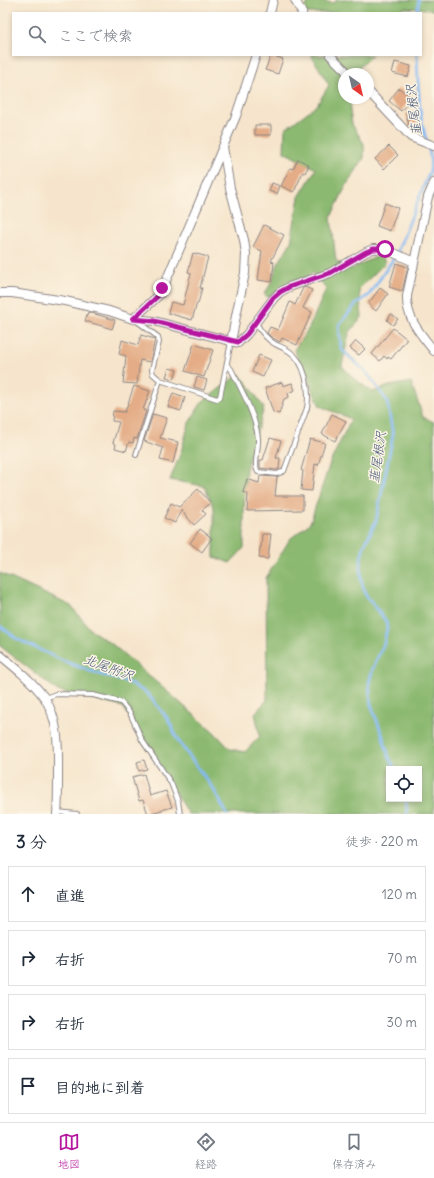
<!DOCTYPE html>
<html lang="ja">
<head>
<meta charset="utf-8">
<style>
  body { margin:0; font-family:Delius,"Klee One",sans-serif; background:#f2f2f3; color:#1f2937 }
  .controls { position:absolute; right:12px; bottom:12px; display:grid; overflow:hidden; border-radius:0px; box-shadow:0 2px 6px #0003 }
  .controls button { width:36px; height:36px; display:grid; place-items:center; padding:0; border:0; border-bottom:1px solid #e0e1e3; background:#fff; color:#1f2937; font:20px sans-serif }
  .compass { position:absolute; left:338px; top:68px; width:36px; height:36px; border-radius:50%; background:#fff; box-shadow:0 2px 6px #0003; rotate:146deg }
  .stop { position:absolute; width:12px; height:12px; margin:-9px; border:3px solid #b5179e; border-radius:50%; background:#fff }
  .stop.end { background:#b5179e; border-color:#fff; box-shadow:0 1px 4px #0008 }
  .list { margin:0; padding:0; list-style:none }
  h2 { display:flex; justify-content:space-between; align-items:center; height:52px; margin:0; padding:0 16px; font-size:17px }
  h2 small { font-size:13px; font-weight:400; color:#747a83 }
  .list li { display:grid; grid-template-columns:26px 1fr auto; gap:12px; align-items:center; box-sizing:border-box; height:56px; margin:0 8px 8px; padding:0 8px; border:1px solid #e0e1e3; border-radius:0px }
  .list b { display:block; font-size:15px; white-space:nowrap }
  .list em { font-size:13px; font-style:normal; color:#747a83 }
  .icon { flex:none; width:22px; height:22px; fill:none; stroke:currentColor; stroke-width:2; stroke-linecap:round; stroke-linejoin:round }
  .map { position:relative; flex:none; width:434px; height:814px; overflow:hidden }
  .search { position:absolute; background:#fff; box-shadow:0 2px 6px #0003; left:12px; right:12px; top:12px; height:44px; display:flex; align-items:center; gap:10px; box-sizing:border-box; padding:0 14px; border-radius:0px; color:#747a83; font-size:15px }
  .sheet { height:308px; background:#fff }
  nav { display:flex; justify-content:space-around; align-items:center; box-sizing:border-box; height:56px; border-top:1px solid #e0e1e3; background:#fff; font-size:11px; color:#747a83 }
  nav a { display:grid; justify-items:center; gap:2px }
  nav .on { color:#b5179e }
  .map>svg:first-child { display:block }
</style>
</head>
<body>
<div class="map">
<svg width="434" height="814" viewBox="0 0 434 814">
  <rect width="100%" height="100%" fill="#fcf5e5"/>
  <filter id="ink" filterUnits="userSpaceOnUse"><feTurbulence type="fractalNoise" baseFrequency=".025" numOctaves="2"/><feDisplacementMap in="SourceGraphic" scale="8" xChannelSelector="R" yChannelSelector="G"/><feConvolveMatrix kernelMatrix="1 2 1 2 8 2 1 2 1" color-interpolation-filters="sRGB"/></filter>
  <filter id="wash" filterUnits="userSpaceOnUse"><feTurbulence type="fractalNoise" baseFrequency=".012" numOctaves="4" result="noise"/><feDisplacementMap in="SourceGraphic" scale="16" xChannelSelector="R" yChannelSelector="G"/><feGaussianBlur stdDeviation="0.9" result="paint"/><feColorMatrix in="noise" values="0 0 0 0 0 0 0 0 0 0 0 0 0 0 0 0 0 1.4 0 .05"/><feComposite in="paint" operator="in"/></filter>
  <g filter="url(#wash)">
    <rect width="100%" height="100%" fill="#f6e5cc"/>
    <path fill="#8cb971" stroke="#576e56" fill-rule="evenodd" d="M310,0l25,3 1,-3h98v11l-4,-2 -27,-1 -1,5h-101z
      M311,55h61l-15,15 -1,4h-12v24h8l-2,12 2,14 12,20v14l-18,28 -15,31 5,44 15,8 31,-15 3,9 -26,26 3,28 -13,16 -7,33 11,12 20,14 16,-6 22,-4 12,35 11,5v392h-246l-65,-107 -65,-16 -58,-45v-73l71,33 20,24 21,14 28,24 74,64 16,17 15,3 15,-16 -5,-23 12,-13 -1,-122 24,-39 20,-16 20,-60 21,-44 -31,-13 -26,-56 15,-22 17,-39 -13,-16 -46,24 -3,-3 5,-7 9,-23 13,-22 8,-45 17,-28 -32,-17 1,-23 32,-24 12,-20zM389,769h30v30h-30z
      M239,374l10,11 15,23 -18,61 -2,42v37l-14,15 -16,-6v-50l-10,-21 -34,-6 11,-28 8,-29 13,-21z"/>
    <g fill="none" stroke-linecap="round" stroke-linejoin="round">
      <path stroke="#84baf3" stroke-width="3" d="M417,13l2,-13
        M0,626l17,13 46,22 33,12 31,9 20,11 21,26 11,23 35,48 13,24
        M395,769l-6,-12 -7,-23 -11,-29 -2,-22 4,-15 11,-25 3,-15 -1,-7 -21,-27 -4,-15v-21l3,-12 12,-25 17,-86 -6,-34 -20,-28 -26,-24 -2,-24 16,-20 14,-10 27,-40 34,-84c3,-17 -5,-32 -8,-48 -4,-22 -4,-46 -5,-68
        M406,799l1,15"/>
    </g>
    <g id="blocks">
      <path fill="#e4ad87" d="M271,55l12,4 -5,15 -13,-4z
        M395,62l16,4 -3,11 -16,-4z
        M399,88l13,10 -11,13 -12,-10z
        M415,111l3,17 -6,2 -3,-4 -3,-13z
        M255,125h16v10h-16z
        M389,146l9,9 -14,14 -9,-10z
        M298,159l11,6 -4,8 -2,-1 -9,20 -13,-6 9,-18 3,1z
        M272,183l8,3 -3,8 -8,-3z
        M385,203l13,5 -8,23 -13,-5z
        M264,225l20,10 -13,26 3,1 -2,20 -14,-2 4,-29 -9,-4z
        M193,253l15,4 -8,31h2l-4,16 -1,-1 -5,17 -24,-7 3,-11 12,3 8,-32 -3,-1z
        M396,263l12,4 -6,24 -13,-4z
        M305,287l7,3 -9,18 9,4 -15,33 -15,-7 -2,4 -9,-5 -4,-4 3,-6 8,3 12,-28 5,3 8,-17z
        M380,288l8,6 -12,17 -8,-7z
        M88,312l27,8 -3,9 -27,-8z
        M391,314l7,5 -5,6 -6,-5z
        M393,328l14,11 -16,20 -3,-2 -1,2 -3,-3 -4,5 -8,-7z
        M141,335l14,4 -5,23 -10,-2 -3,24 -14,-1 3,-27 -7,-2 3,-14 16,5z
        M356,341l9,8 -6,6 -9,-7z
        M194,344l19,6 -9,27 -19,-6z
        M259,355l12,5 -8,17 -11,-5z
        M169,368l8,2 -3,9 -8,-2z
        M197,377l10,3 -3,10 -10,-3z
        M282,382l1,4 9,-3 3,7 -7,3 1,4 -5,2 -5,15 -6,-2 -8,-24z
        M134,386l16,5 -7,19 3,1 -9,28 -3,-1 -1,5 -4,-1 -3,9 -11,-3 1,-4 -3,-1 6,-21 -7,-1 1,-10 12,1z
        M173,393l12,4 -4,14 -13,-4z
        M153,414l14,4 -7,20 18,4 -5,21 -13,-3 3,-12 -19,-7z
        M332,414l14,7 -11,20 -13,-7z
        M270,438l11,3 -5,17h4l-1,11 -3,1 -16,-2v-8h3z
        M310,439l15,4 -7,22 -3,-1 -3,27 -11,-1 2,-19 -2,-1z
        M260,476l17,1 -2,19h28v14l-56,1 1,-17 -5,-2 4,-13 12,4z
        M198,489l13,14 -9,7 4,4 -12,11 -13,-15 -6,13 -11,-5 7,-15 8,4z
        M200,529l12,9 -10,14 -12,-9z
        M262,534h9l-3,25 -9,-1 1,-11h1z
        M144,760l3,9 -8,2 -2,-9z
        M144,774l6,22 16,-5 6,16 -24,7 -5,-14 -4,1 -7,-24z"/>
    </g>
  </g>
  <g filter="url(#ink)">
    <use href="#blocks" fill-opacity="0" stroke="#8c8484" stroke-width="1"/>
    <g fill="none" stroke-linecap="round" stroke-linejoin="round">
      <g stroke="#8c8484" stroke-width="6">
        <path id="lane" d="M137,321l21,16 1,5 -7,28 1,4 7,6
          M227,365l4,4c11,22 24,45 27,69 1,10 -5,28 0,34l19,2 7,-3 23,-63c3,-18 -1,-46 -18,-57 -5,-3 -10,-5 -14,-7 -9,-5 -14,-12 -19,-21
          M136,455l24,-75 57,19 3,-2 11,-55
          M45,698l11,-4 37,1 28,7 9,11 12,27 29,43 7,18 2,13
          M57,812l20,2"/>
      </g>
      <g stroke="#8c8484" stroke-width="10">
        <path id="street" d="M295,0l7,13
          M270,13l3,-13
          M330,55l19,19
          M368,91l43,46 23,9
          M223,147l7,41 14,52 2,14 -1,19 -9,43 -5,26
          M434,183l-6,14 -21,99c-1,23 14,38 27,55
          M0,293h12l53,8 44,10 24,8 21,2 84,22 9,-9 26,-35 7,-7 9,-5 41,-14 36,-21 7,-3h12l29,13
          M133,319l26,-24 4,-7 73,-172 20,-61
          M0,655c16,13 32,26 44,42 16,24 14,54 14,80 0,13 0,25 -1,37"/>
      </g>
      <use href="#lane" stroke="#fff" stroke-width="4"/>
      <use href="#street" stroke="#fff" stroke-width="8"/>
    </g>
  </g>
  <g fill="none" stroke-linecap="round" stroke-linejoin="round" filter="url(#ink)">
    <path stroke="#b5179e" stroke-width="5" d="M162,288l-3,7 -26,24 21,2 84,21 9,-8 26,-36 7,-6 9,-5 41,-14 36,-21 7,-3h12"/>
  </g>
  <g text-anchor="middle" stroke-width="3" stroke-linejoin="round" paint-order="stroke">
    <g font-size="13" font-style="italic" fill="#44577b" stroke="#fcf5e5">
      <text transform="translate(413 110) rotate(-97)" y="5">韮尾根沢</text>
      <text transform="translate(377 457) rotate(-82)" y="5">韮尾根沢</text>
      <text transform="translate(109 667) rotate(20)" y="5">北尾附沢</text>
    </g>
  </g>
</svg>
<div class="controls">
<button><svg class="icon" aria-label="locate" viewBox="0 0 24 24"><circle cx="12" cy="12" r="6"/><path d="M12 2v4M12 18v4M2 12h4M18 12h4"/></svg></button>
</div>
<svg class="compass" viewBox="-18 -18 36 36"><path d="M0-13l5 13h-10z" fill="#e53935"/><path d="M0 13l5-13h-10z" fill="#747a83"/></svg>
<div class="stop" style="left:385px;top:249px"></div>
<div class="stop end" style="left:162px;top:288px"></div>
<div class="search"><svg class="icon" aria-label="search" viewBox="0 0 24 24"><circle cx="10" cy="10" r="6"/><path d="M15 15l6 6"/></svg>ここで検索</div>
</div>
<section class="sheet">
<h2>3 分<small>徒歩 · 220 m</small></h2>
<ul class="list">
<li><svg class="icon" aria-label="ahead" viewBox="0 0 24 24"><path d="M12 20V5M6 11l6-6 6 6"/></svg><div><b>直進</b></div><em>120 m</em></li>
<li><svg class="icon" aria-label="right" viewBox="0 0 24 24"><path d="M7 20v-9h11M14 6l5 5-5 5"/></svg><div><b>右折</b></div><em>70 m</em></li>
<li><svg class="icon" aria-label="right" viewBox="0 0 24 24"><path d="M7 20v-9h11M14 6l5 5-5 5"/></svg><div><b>右折</b></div><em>30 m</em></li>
<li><svg class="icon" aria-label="arrive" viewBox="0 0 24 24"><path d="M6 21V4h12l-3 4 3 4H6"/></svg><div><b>目的地に到着</b></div></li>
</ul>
</section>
<nav>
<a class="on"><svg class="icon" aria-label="map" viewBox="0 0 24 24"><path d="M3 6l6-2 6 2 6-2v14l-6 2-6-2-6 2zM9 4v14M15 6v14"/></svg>地図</a>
<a><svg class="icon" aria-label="directions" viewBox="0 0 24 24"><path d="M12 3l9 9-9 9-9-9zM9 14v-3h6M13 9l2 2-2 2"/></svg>経路</a>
<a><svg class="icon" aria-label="saved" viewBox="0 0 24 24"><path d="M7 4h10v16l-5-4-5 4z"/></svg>保存済み</a>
</nav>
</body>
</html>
